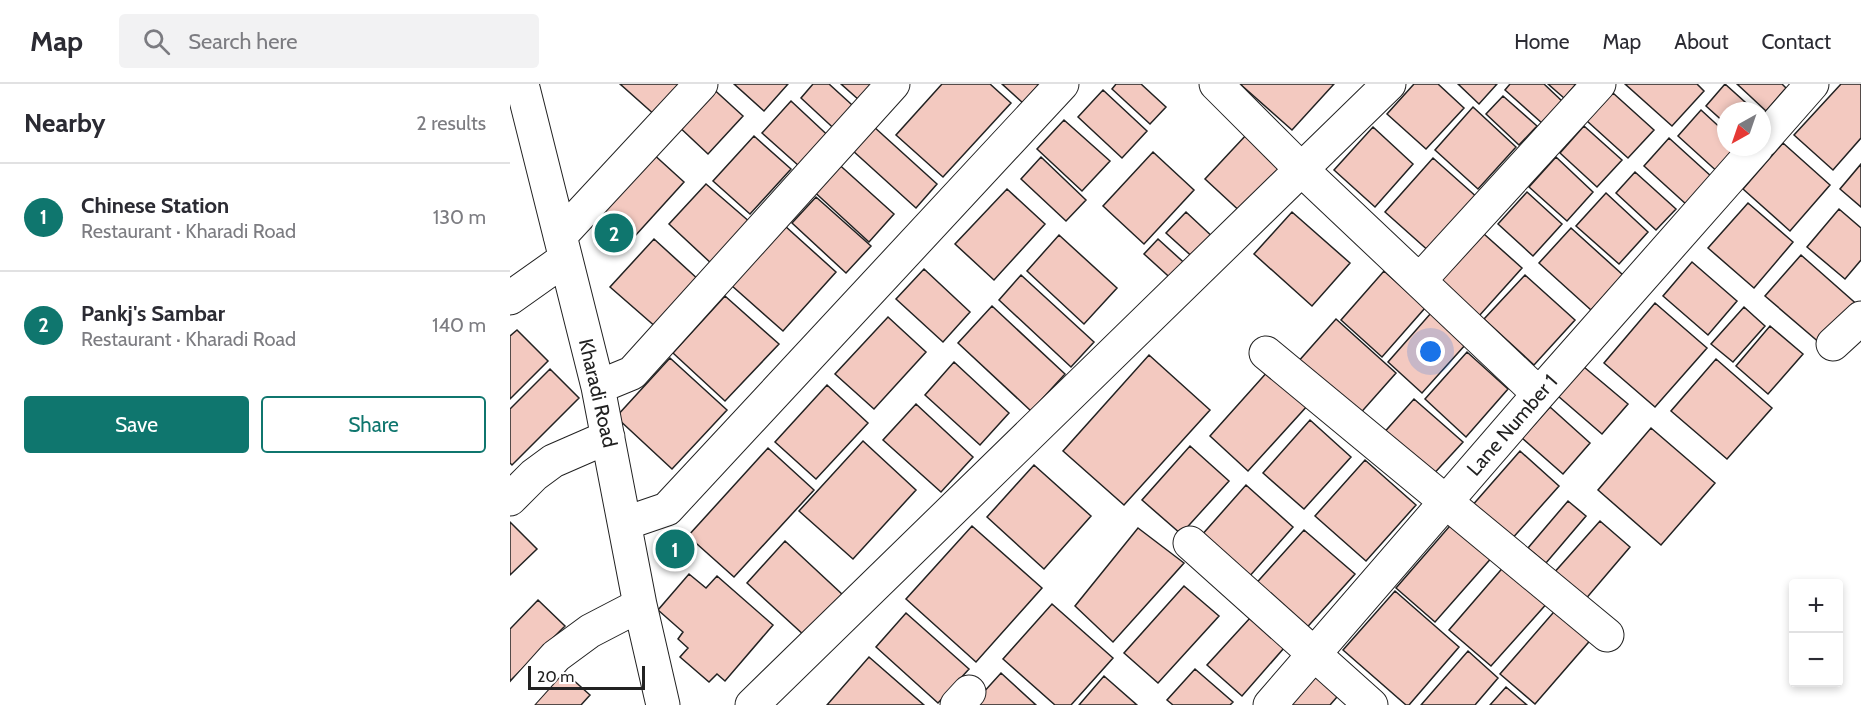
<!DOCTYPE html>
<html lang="en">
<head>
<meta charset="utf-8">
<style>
  body { margin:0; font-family:Cabin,sans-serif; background:#f2f2f3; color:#2b2b33 }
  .controls { position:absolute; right:18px; bottom:18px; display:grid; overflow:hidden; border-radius:6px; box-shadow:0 3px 9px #0003 }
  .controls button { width:54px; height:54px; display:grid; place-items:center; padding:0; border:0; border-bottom:2px solid #e1e1e2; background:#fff; color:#2b2b33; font:30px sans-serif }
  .compass { position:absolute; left:1207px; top:18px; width:54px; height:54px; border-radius:50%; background:#fff; box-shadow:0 3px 9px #0003; rotate:220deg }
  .scale { position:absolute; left:18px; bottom:15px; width:117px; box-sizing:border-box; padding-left:6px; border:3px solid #222; border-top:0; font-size:16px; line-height:21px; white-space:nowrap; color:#222; -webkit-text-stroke:4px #fff; paint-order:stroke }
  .you { position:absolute; left:921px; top:268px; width:21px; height:21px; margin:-15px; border:4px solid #fff; border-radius:50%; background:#1a73e8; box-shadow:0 0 0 9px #1a73e833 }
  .badge { display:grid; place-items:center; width:39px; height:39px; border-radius:50%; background:#0f766e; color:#fff; font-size:20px; font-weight:700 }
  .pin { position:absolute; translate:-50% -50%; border:3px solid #fff; box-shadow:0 2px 6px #0006 }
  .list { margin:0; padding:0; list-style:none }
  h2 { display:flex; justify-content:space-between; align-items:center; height:78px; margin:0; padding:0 24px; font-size:26px }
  h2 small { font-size:20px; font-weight:400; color:#7c7c81 }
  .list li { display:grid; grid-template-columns:39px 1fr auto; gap:18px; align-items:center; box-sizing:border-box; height:108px; padding:0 24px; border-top:2px solid #e1e1e2 }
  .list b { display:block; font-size:22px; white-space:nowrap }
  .list p { margin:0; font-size:20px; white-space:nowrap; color:#7c7c81 }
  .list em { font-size:20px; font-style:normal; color:#7c7c81 }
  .actions { display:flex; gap:12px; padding:18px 24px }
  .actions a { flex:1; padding:14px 0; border:2px solid #0f766e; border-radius:6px; text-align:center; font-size:21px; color:#0f766e }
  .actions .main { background:#0f766e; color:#fff }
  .icon { flex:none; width:33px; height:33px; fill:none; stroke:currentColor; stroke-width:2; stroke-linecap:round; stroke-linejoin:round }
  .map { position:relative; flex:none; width:1351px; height:621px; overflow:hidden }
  header { display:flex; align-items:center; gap:36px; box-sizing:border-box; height:84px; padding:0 30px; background:#fff; border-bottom:2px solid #e1e1e2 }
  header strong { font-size:28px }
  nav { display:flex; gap:33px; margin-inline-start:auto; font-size:21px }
  .search { width:420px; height:54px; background:#f2f2f3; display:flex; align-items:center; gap:15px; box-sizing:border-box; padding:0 21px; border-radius:6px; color:#7c7c81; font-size:22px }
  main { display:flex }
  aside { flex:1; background:#fff }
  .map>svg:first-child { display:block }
</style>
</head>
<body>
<header>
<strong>Map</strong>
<div class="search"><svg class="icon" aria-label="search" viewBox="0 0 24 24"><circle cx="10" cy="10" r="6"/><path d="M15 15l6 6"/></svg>Search here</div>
<nav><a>Home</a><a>Map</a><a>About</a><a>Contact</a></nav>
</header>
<main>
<aside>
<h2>Nearby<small>2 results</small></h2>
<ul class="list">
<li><span class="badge">1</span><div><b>Chinese Station</b><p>Restaurant · Kharadi Road</p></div><em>130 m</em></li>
<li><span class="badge">2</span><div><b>Pankj's Sambar</b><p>Restaurant · Kharadi Road</p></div><em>140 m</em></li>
</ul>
<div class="actions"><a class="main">Save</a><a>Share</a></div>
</aside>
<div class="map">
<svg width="1351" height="621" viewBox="0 0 1351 621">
  <rect width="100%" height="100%" fill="#fff"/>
  <path fill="#f3c9c0" stroke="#222" stroke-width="1.5" d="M110,0h65l-29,32z
    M224,0h54l-24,27z
    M303,0h16l33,30 -20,22 -41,-38z
    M331,0h49l-22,24z
    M432,0h48l21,19 -68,74 -47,-42z
    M492,0h37l-16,19z
    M606,0h25l25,23 -16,17 -38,-35z
    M730,0h94l-42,46z
    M904,0h24l26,24 -38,41 -39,-35z
    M948,0h39l-18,20z
    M1000,0h34l19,18 -20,22 -38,-34z
    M1038,0h28l-12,14z
    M1115,0h72l7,7 -32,35z
    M1215,0l30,27h-29v13l-20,-18z
    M1227,0h45l4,4 -20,23z
    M1331,0h20v54l-28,32 -39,-35z
    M199,1l34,31 -35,38 -33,-31z
    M593,6l44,41 -25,27 -44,-41z
    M1103,9l41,37 -26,28 -41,-37z
    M993,12l34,30 -18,19 -33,-31z
    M281,17l45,42 -28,31 -46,-41z
    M963,23l43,40 -38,42 -43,-39z
    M1191,26l25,23v14h15l-20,28 -43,-39z
    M554,36l46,41 -28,30 -45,-42z
    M363,42l64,58 -21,24 -64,-58z
    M1074,42l38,34 -25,27 -37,-34z
    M863,43l40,37 -38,43 -41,-37z
    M737,50l39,36 -42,45 -39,-36z
    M244,52l37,33 -41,45 -37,-33z
    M1159,54l43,39 -25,28 -43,-39z
    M1273,59l47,42 -40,46 -47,-42z
    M141,68l33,30 -59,65 -33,-30z
    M643,68l41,38 -50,54 -41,-38z
    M531,73l45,43 -20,21 -45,-42z
    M1046,73l37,35 -26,29 -38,-34z
    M923,74l46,41 -48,54 -46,-41z
    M324,76l60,54 -25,28 -60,-55z
    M1351,80v43l-21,-18z
    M1125,88l41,37 -20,21 -40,-37z
    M196,100l45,39 -38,42 -44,-41z
    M497,105l38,35 -51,56 -39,-36z
    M1017,108l35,32 -29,32 -35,-32z
    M1096,109l42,39 -29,32 -43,-38z
    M306,113l55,49 -25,27 -54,-50z
    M1238,119l45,39 -39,46 -46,-40z
    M1329,125l22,19v32l-16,19 -38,-32z
    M676,128l30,28 -19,21 -31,-28z
    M782,128l58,51 -38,43 -58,-52z
    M275,142l51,46 -53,59 -52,-46z
    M1061,144l52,47 -32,35 -52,-47z
    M974,150l38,34 -43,48 -39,-34z
    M549,151l58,53 -33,36 -57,-53z
    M144,155l46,42 -43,47 -47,-41z
    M648,155l33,30 -14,15 -33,-30z
    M1291,171l60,53 -33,42 -63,-54z
    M1182,178l45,39 -29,34 -45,-39z
    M414,185l46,43 -27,30 -47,-43z
    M874,187l41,37 -43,49 -41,-37z
    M511,191l73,67 -23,25 -72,-67z
    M1015,191l50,45 -41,45 -50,-46z
    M215,212l54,48 -54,57 -52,-48z
    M1145,219l52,45 -52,59 -51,-44z
    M482,222l73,68 -34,37 -73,-68z
    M1234,223l21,19 -32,36 -22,-18z
    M921,229l35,31 -44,49 -34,-31z
    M378,233l38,35 -52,57 -39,-35z
    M826,235l60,54 -39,44 -60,-54z
    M1260,242l33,28 -35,40 -32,-28z
    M7,246l31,31 -38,38v-63z
    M957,268l41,37 -42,48 -41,-38z
    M639,271l61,55 -86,95 -61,-54z
    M160,274l57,52 -55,59 -56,-52z
    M1206,275l56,49 -45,51 -56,-48z
    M444,278l55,51 -29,32 -55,-50z
    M1074,283l44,37 -26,30 -44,-38z
    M40,285l29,29 -67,67 -2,-2v-54z
    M759,286l39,35 -60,66 -38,-35z
    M317,301l41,38 -52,56 -41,-37z
    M904,315l49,43 -34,37 -48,-43z
    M406,320l57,53 -32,35 -58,-52z
    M1040,323l40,36 -27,31 -41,-36z
    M800,336l41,37 -47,52 -41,-36z
    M1141,344l64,55 -54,62 -63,-55z
    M353,357l53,49 -63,69 -54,-48z
    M680,362l39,35 -48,53 -39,-34z
    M258,364l46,42 -80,87 -46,-41z
    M1010,367l39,35 -49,55 -39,-34z
    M855,376l51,45 -50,56 -51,-45z
    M524,381l57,51 -47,53 -57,-52z
    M736,401l47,42 -45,51 -47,-42z
    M1058,417l18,15 -40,47 -18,-15z
    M945,436l39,35 -59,67 -39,-34z
    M1090,437l30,26 -46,54 -31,-27z
    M0,438l27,27 -27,26z
    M462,442l70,62 -66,74 -70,-63z
    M628,444l46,35 -71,79 -38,-36z
    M794,446l51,44 -53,59 -50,-45z
    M275,457l58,54 -38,41 -58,-53z
    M996,480l43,37 -58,65 -42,-36z
    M179,490l17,14 11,-12 56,49 -48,56 -8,-7 -8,8 -29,-25 8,-9 -10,-9 5,-7 -25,-22z
    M674,502l35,30 -61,67 -34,-30z
    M885,507l64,56 -50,58h-3l-63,-55z
    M28,516l27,26 -55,55v-52z
    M542,520l61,54 -42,47h-16l-52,-46z
    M1049,522l35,30 -59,68 -35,-30z
    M396,529l63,56 -31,34 -62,-56z
    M740,534l34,30 -42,48 -35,-31z
    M958,567l30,27 -23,27h-54z
    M359,573l55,48h-97z
    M51,585l29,26 -9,10h-53z
    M685,585l38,33 -3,3h-57l-6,-5z
    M810,586l23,20 -13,15h-40z
    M491,589l35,32h-64z
    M594,592l33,29h-58z
    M996,603l21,18h-37z"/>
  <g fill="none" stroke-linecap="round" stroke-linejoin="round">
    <g stroke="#222" stroke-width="35">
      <path id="minor" d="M12,0l76,303 42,218 23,100
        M706,0l85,85 238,225
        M1252,57l50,-57
        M50,152l141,-152
        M910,196l179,-196
        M0,214l55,-39
        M1323,260l28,-26
        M756,269l341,282
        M88,303l34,-14 261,-289
        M0,415l24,-24 19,-14 55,-24
        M116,439l41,-14 395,-425
        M680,459l181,162
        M2,621l44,-49 34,-25 50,-26
        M242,621l637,-621
        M447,621l12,-13
        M760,621l269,-311 218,-247"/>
    </g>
    <use href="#minor" stroke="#fff" stroke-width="33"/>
  </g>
  <g text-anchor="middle" stroke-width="4.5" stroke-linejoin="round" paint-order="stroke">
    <g font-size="20" fill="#222" stroke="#fff">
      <text transform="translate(88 309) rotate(77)" y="7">Kharadi Road</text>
      <text transform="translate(1002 341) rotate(-49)" y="7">Lane Number 1</text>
    </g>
  </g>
</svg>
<div class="controls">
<button>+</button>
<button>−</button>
</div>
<svg class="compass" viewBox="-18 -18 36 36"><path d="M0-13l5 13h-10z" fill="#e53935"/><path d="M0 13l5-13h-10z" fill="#7c7c81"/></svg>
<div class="scale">20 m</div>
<div class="you"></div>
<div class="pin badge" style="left:165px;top:465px">1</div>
<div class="pin badge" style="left:104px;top:149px">2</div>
</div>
</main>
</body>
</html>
